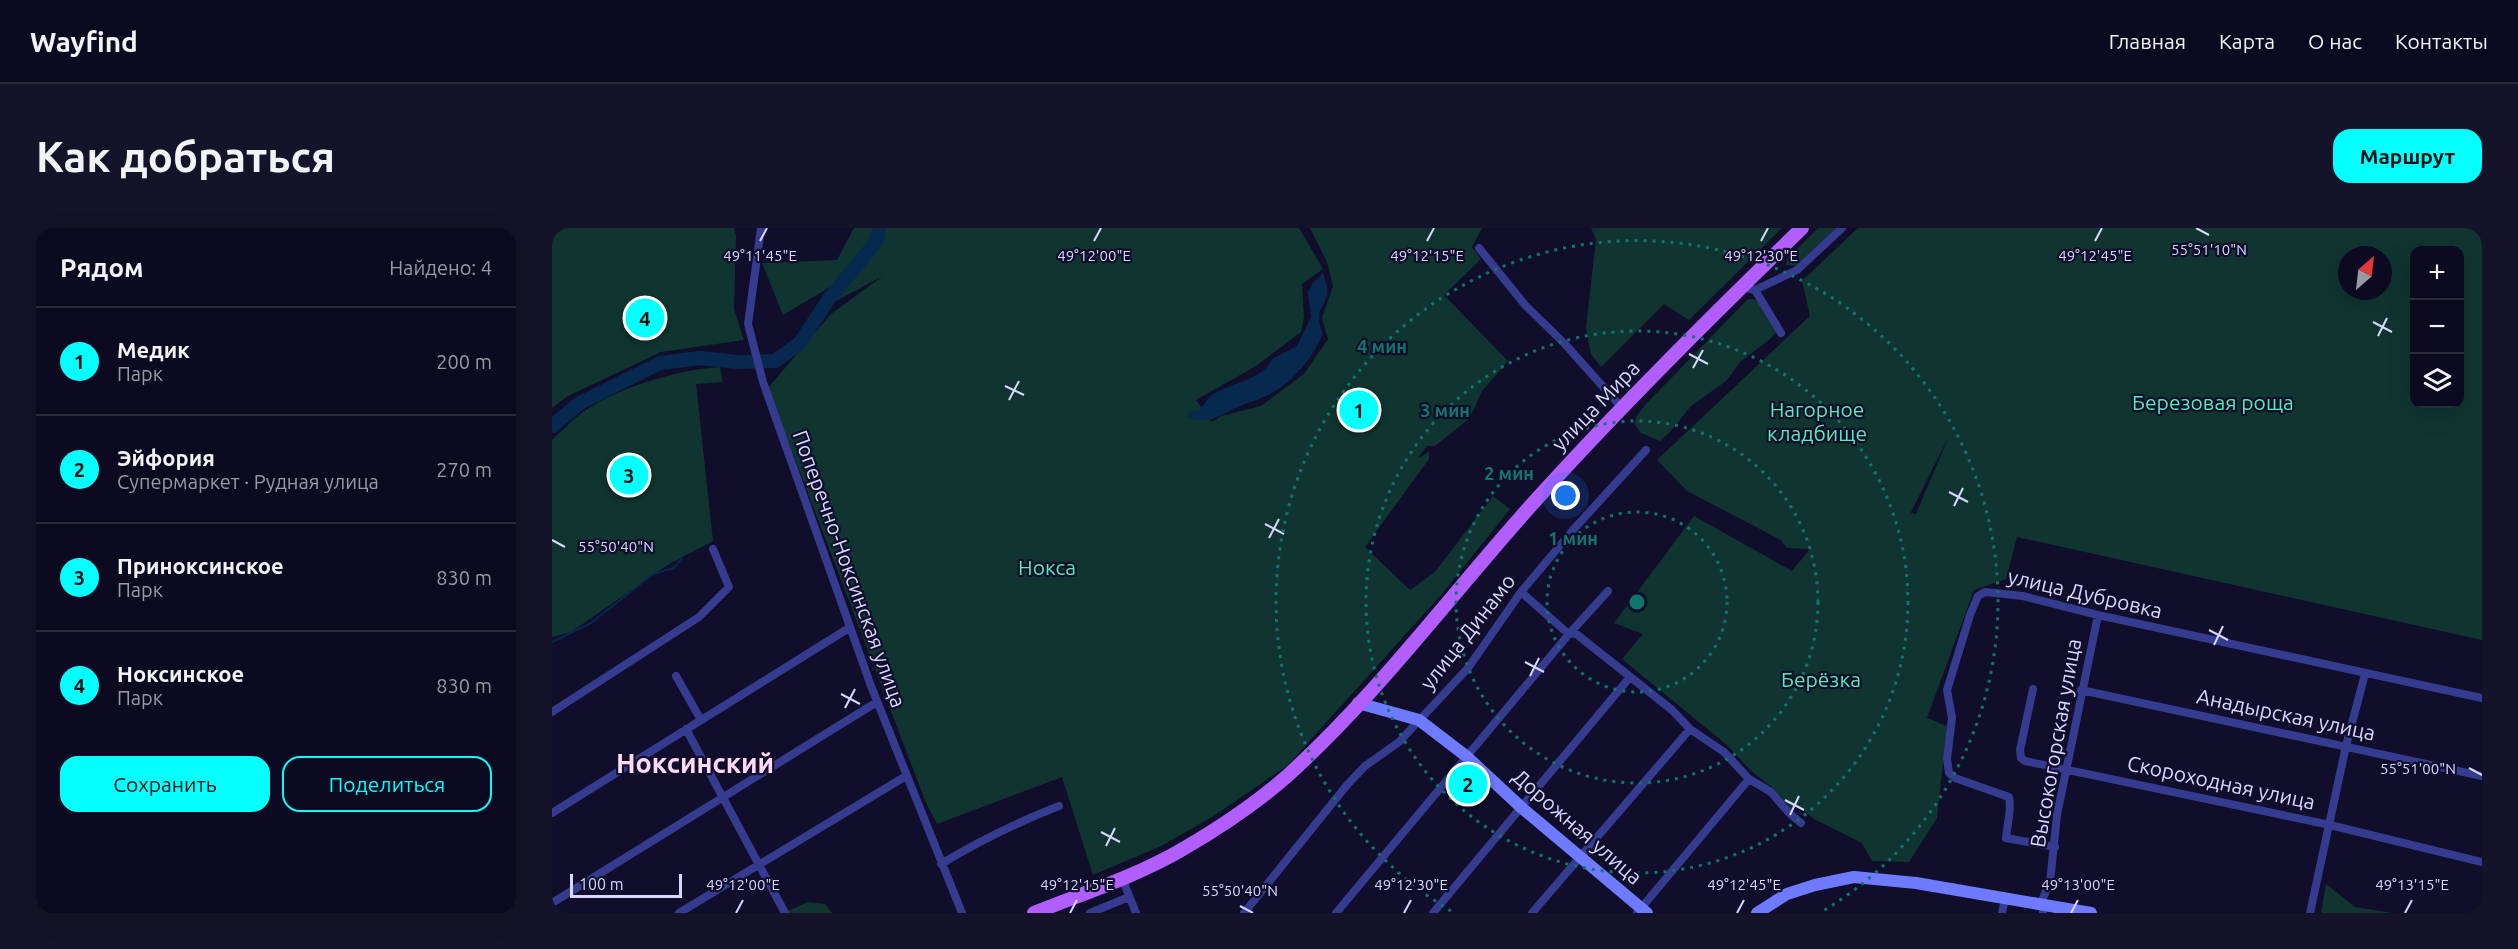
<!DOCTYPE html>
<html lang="ru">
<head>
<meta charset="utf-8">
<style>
  body { margin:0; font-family:Ubuntu,sans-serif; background:#151329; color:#f1f3f6 }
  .controls { position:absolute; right:18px; top:18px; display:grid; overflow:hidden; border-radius:12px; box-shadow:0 6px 24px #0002 }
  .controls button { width:54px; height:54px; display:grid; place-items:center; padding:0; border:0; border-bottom:2px solid #2c2b3e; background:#0c0a20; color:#f1f3f6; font:30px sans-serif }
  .compass { position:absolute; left:1786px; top:18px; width:54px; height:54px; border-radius:50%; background:#0c0a20; box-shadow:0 6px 24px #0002; rotate:28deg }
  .scale { position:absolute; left:18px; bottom:15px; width:112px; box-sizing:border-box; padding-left:6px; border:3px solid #d8d7ff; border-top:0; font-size:16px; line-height:21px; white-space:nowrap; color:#d8d7ff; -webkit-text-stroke:4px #100e2b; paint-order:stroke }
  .you { position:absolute; left:1014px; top:268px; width:21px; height:21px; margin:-15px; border:4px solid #fff; border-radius:50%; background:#1a73e8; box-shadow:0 0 0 9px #1a73e833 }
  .badge { display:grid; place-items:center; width:39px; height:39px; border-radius:50%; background:#03fffe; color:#111; font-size:20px; font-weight:700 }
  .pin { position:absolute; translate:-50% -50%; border:3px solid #fff; box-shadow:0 2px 6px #0006 }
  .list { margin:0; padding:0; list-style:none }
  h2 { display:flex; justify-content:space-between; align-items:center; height:78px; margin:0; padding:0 24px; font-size:26px }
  h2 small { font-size:20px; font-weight:400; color:#9a9aa5 }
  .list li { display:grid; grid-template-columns:39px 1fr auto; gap:18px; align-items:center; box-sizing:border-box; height:108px; padding:0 24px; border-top:2px solid #2c2b3e }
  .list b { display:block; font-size:22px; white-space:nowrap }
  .list p { margin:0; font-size:20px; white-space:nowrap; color:#9a9aa5 }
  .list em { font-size:20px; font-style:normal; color:#9a9aa5 }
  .actions { display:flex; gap:12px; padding:18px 24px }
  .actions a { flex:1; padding:14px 0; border:2px solid #03fffe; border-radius:18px; text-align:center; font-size:21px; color:#03fffe }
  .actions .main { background:#03fffe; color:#111 }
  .icon { flex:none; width:33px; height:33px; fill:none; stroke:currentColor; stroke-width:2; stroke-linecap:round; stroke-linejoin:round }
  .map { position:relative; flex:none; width:1930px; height:685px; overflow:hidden; border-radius:18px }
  header { display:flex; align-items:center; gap:36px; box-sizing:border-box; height:84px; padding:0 30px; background:#0c0a20; border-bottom:2px solid #2c2b3e }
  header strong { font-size:28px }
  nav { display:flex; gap:33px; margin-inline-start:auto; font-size:21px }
  .intro { display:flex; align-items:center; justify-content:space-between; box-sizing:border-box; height:144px; padding:0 36px }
  h1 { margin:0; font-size:42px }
  .button { padding:15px 27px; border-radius:18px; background:#03fffe; color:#111; font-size:21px; font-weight:700 }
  main { display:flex; gap:36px; padding:0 36px }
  aside { flex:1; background:#0c0a20; border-radius:18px; box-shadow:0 6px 24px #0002 }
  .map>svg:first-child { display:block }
</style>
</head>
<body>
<header>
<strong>Wayfind</strong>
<nav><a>Главная</a><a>Карта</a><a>О нас</a><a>Контакты</a></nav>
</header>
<div class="intro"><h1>Как добраться</h1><a class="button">Маршрут</a></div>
<main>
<aside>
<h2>Рядом<small>Найдено: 4</small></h2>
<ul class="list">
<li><span class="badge">1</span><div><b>Медик</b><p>Парк</p></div><em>200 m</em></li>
<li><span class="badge">2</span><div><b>Эйфория</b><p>Супермаркет · Рудная улица</p></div><em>270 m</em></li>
<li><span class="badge">3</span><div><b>Приноксинское</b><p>Парк</p></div><em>830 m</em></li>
<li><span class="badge">4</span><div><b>Ноксинское</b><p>Парк</p></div><em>830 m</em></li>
</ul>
<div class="actions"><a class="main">Сохранить</a><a>Поделиться</a></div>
</aside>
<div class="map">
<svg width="1930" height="685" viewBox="0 0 1930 685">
  <rect width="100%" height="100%" fill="#100e2b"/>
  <path fill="#103530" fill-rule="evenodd" d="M0,0h182l2,8 -2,73 10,31 -83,12 -93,44 -16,12z
    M302,0h445l24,41 -21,15 2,33 -3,15 -45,34 -60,34 16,22 9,-6 40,-10 43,-32 24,-35 -6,-21 11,-32 -6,-24 -17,-34h172l-10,19 9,12 -37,36 64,66 -26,30 -12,27 -35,28h-8l-10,13 12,-7v7l-64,88 45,43 25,-18 58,-76 17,13 -69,86 -154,171 -75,51 -51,29 -68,29 -31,-98 -125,47 -11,-21 -158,-415 63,-74 52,-38 -51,27 -2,-16 -47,28 -21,-52 75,-3z
    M1039,0h191l-93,92 -25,-16 -63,63 -10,-13 -5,-26 10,-89z
    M1266,0h18l-41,38 -9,-1 1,-6z
    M1306,0h624v412l-465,-103 -11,42 -32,11 -47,128 20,8 -10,92 -28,44 -37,-1 -10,-18 -48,-24 -19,-16 -3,7 -20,-23 -21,-16 -23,-25 -106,-87 21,-25 -29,-11 80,-107 98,55 18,-22 -23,-1 -6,-8 -94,-49 -30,-31 153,-144 -8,-35zM1862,22h46v154h-46zM1795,27h36v36h-36zM1397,208l-33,78 -5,-1v-1z
    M1196,71l15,1 16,29 -10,11 -28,21 -15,20 -35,25 -21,26 -10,9 -19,-8 -6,-8 1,-8 10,-13z
    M168,139l3,15 -27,2 17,157 -44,23 -98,68 -19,5v-197c10,-9 20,-20 31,-28 36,-25 94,-42 137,-45z
    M1774,656l29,23 38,6h-72z
    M256,674l17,2 7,9h-49z"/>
  <path fill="#072950" d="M771,45c1,5 4,10 4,15 2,21 -16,17 -4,46 -11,24 -27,45 -51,59 -10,6 -23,9 -34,14 -21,10 -29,18 -52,10l4,-5 10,-2c4,-5 7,-11 12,-15 16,-11 53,-16 60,-36l25,-13 14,-29 -3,-25 4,-8z"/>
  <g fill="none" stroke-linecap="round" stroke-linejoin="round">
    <path stroke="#072950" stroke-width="2" d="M0,414l39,-19 62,-49 21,-6 8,-10"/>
    <path stroke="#072950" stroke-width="14" d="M0,198l28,-23 80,-40 40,-5 37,4 38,-1 25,-18 28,-43 48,-58 3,-14"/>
    <path stroke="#353b8e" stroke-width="8" d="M209,0l-13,96 15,58 108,304 91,227
      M927,20l46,57 39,38 59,66
      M1189,59l14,3 42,-20 45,-42
      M1203,62l26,43
      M969,364l43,38 5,4 6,-1 97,77 18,19 34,23 25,27 22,13 18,21 12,10
      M124,448l25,44
      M1481,461l-13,61 1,8 4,3 305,64 152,37
      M1529,462l401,86
      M0,484l147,-95 30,-30 -16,-38
      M134,501l99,184
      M0,585l297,-185
      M1503,619l-49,-9c1,-14 6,-28 3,-41l-54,-19 -6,-5 -2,-14 5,-41 -5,-28 23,-75 8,-19 7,-4 38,4 75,19 384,83
      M389,636c38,-23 77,-42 118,-58
      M570,650l14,35
      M0,675l325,-201
      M127,685l227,-137
      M538,685l39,-16
      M692,685l103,-128 18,-19 34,-24 69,-74 53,-76 52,-62 73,-80
      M784,685l233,-279 39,-43
      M881,685l197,-236
      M980,685l158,-184
      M1085,685l112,-134
      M1450,685l3,-14
      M1491,685v-15l7,-16 7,-67 41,-200
      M1758,685l36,-167 19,-72"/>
    <path stroke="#6e7aff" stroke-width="12" d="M806,475l61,17 47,36 56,52 125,105
      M1205,685l30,-19 28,-9 39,-8 62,6 175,30"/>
    <path stroke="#b25eff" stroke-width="14" d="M482,685c50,-20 103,-37 149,-64 36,-21 72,-45 103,-72 92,-83 166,-184 249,-276 85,-94 176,-184 267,-273"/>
  </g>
  <path fill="none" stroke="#d8d7ff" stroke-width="2" d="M1644,0l13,7M208,13l7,-13M542,13l7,-13M875,13l7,-13M1209,13l7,-13M1543,13l7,-13M1821,94l19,10M1826,108l9,-18M1137,126l19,10M1141,140l10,-18M453,158l19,9M457,172l10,-19M1397,264l19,10M1402,278l9,-18M713,296l19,10M717,310l10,-19M0,312l13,7M1657,402l19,10M1662,417l9,-19M973,434l19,10M978,448l9,-18M289,466l19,10M293,480l10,-19M1917,540l13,7M1233,572l19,10M1238,587l9,-19M549,604l19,10M554,618l9,-18M688,678l13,7M184,685l7,-13M518,685l7,-13M852,685l7,-13M1185,685l7,-13M1519,685l7,-13M1853,685l7,-13"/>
  <g fill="none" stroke="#0f766e" stroke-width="3" stroke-dasharray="3 6">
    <circle cx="1085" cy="374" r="90"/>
    <circle cx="1085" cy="374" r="181"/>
    <circle cx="1085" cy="374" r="271"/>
    <path d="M899 683A361 361 0 1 1 1271 683"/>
  </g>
  <g text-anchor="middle" stroke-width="4.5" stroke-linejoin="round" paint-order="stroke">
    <g font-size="21" fill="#57ebb7" stroke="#100e2b">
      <text x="1661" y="182">Березовая роща</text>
      <text x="1265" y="189">Нагорное<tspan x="1265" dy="24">кладбище</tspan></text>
      <text x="495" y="347">Нокса</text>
      <text x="1269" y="459">Берёзка</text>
    </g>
    <g font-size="21" fill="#d8d7ff" stroke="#100e2b">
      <text transform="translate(1044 178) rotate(-46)" y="7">улица Мира</text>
      <text transform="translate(297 341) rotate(70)" y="7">Поперечно-Ноксинская улица</text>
      <text transform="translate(1533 366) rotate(13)" y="7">улица Дубровка</text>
      <text transform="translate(916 404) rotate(-52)" y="7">улица Динамо</text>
      <text transform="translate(1734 487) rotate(12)" y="7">Анадырская улица</text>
      <text transform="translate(1504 515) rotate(-80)" y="7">Высокогорская улица</text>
      <text transform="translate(1669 555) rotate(12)" y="7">Скороходная улица</text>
      <text transform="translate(1025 599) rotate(41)" y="7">Дорожная улица</text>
    </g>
    <g font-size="27" font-weight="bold" fill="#ffd9f5" stroke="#100e2b">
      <text x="143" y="545">Ноксинский</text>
    </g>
  </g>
  <g font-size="15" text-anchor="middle" fill="#d8d7ff" stroke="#100e2b" stroke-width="4.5" stroke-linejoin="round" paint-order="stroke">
    <text x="1657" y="27">55°51'10"N</text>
    <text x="208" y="33">49°11'45"E</text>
    <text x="542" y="33">49°12'00"E</text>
    <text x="875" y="33">49°12'15"E</text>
    <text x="1209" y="33">49°12'30"E</text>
    <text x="1543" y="33">49°12'45"E</text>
    <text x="64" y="324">55°50'40"N</text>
    <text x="1866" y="546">55°51'00"N</text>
    <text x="191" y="662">49°12'00"E</text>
    <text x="525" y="662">49°12'15"E</text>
    <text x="859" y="662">49°12'30"E</text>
    <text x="1192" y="662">49°12'45"E</text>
    <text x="1526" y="662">49°13'00"E</text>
    <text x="1860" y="662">49°13'15"E</text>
    <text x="688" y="668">55°50'40"N</text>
  </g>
  <circle cx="1085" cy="374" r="9" fill="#0f766e" stroke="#100e2b" stroke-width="3"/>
  <g font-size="18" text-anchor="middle" font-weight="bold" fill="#0f766e" stroke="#100e2b" stroke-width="4.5" stroke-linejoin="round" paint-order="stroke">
    <text x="830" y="125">4 мин</text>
    <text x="893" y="189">3 мин</text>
    <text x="957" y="252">2 мин</text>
    <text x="1021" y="317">1 мин</text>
  </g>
</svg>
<div class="controls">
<button>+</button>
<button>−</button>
<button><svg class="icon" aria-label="layers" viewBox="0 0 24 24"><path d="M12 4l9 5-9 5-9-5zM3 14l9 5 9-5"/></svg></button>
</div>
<svg class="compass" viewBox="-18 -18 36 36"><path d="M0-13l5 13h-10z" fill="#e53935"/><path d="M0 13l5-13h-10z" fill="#9a9aa5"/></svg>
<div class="scale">100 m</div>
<div class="you"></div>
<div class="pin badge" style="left:807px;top:182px">1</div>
<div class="pin badge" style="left:916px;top:556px">2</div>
<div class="pin badge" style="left:77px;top:247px">3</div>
<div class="pin badge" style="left:93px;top:90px">4</div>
</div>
</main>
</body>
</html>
